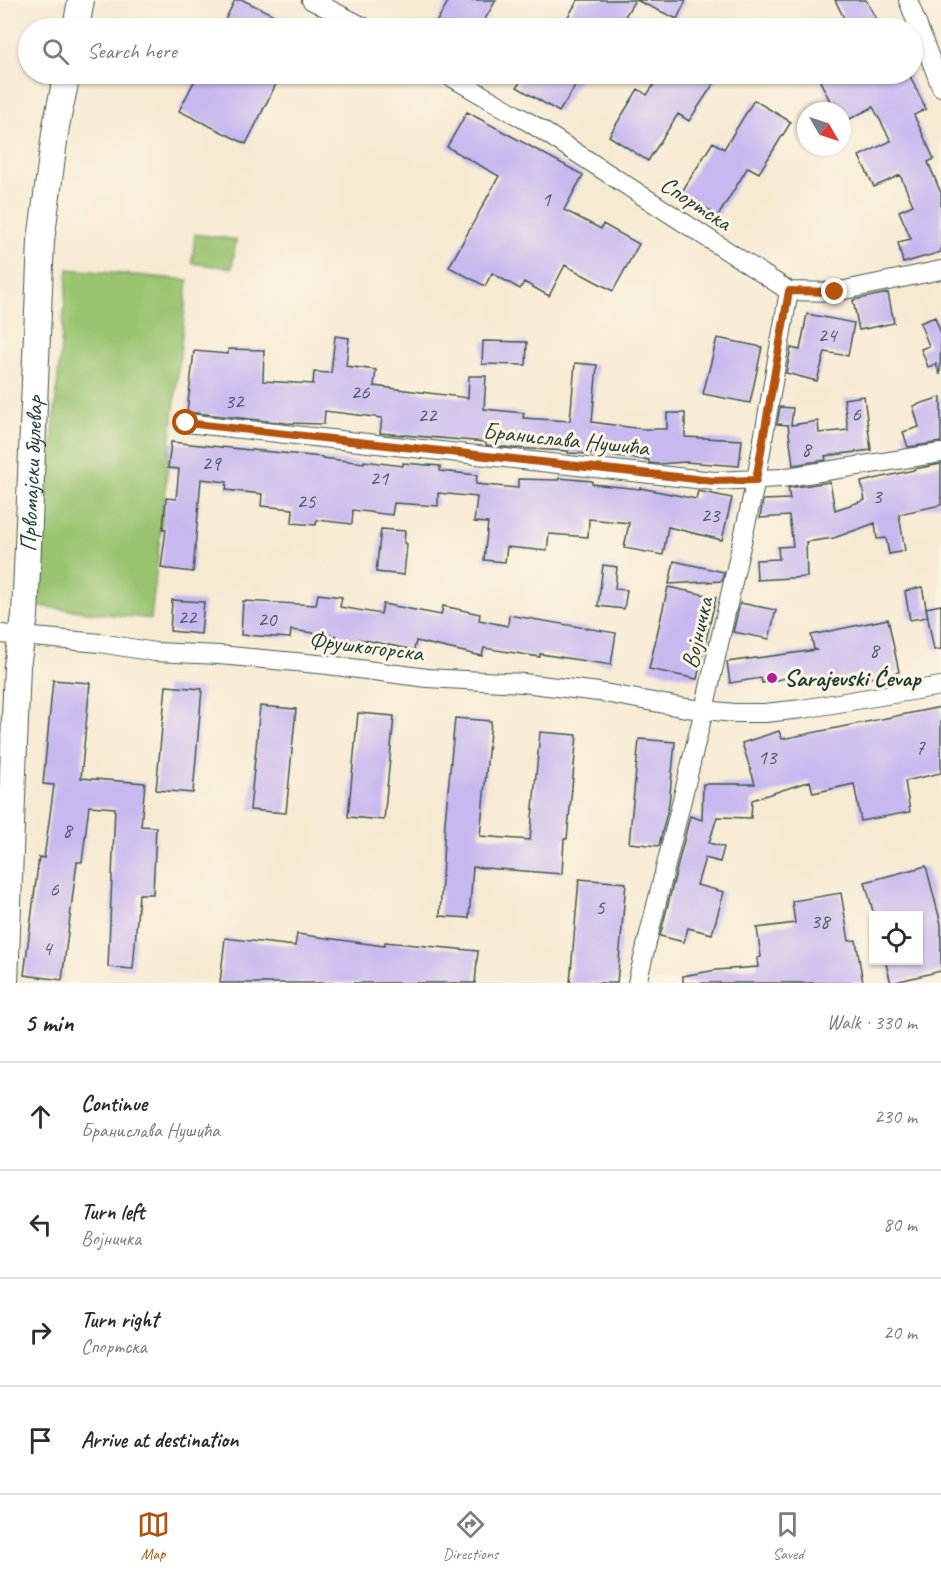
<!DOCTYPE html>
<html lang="en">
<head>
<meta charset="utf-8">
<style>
  body { margin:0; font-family:Caveat,sans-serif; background:#f2f2f3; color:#2b2b33 }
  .controls { position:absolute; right:18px; bottom:18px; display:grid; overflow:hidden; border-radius:0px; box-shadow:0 2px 4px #0004 }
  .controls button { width:54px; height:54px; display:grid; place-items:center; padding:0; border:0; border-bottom:2px solid #e1e1e2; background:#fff; color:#2b2b33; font:30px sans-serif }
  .compass { position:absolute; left:797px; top:102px; width:54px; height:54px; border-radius:50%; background:#fff; box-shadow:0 2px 4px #0004; rotate:129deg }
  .stop { position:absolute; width:18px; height:18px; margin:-14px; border:4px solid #b45309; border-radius:50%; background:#fff }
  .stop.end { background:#b45309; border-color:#fff; box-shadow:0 2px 6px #0008 }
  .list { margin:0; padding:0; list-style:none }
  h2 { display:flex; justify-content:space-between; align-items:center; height:78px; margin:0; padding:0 24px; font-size:26px }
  h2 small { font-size:20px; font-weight:400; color:#7c7c81 }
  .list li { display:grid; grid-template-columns:39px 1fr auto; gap:18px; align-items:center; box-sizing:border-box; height:108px; padding:0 24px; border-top:2px solid #e1e1e2 }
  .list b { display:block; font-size:22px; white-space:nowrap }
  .list p { margin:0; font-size:20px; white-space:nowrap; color:#7c7c81 }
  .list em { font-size:20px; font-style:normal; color:#7c7c81 }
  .icon { flex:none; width:33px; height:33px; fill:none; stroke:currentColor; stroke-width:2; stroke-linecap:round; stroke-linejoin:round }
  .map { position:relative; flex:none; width:941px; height:983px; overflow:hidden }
  .search { position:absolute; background:#fff; box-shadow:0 2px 4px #0004; left:18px; right:18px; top:18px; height:66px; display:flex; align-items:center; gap:15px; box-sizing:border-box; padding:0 21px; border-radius:33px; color:#7c7c81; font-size:22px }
  .sheet { height:510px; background:#fff }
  nav { display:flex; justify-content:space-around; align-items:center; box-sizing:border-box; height:84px; border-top:2px solid #e1e1e2; background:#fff; font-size:16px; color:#7c7c81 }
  nav a { display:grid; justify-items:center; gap:3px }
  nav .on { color:#b45309 }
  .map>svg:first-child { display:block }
</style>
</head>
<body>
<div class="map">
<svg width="941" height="983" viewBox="0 0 941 983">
  <rect width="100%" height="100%" fill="#fcf5e5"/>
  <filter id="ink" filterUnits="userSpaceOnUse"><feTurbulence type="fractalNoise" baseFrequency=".0167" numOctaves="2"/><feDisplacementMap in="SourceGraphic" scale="12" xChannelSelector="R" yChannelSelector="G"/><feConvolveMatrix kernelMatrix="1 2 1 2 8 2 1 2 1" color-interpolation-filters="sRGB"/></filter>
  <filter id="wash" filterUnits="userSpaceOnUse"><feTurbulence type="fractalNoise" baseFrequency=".008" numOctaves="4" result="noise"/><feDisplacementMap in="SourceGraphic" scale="24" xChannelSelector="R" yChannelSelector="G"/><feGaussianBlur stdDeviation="1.35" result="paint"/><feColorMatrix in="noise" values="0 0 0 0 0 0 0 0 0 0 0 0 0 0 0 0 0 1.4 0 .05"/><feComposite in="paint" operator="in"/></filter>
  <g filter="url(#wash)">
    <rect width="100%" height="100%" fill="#f7ead3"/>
    <path fill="#9ac36f" stroke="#5c8052" stroke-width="1.5" d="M195,234l41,6 -4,28 -40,-5z
      M68,269l120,11 -37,339 -114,-13z"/>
    <g id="blocks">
      <path fill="#c7b8ef" d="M235,0h8l57,28h-79z
        M449,0h47l-16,28h-47z
        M578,0h57l-17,28h-57z
        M636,0h50l-9,19z
        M835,0h31l15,28h-32z
        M198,74h83l-35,70 -67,-33z
        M525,74h58l-24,38 -42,-25z
        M661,74h59l-31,47 -11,-7 -30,47 -39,-25 29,-47 9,6z
        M834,74h75l17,35 -12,6 20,44 -6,3 13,31v59l-38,11 -5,-21 13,-3 -12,-28 14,-6 -13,-30 -26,12 -15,-31 32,-15 -18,-34 -31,16v-12h-7l-15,-30z
        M754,100l37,22 -32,51 -11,-6 -30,49 -37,-23 32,-51 11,7z
        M467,112l116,63 -19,35 37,19 2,-5 36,20 -26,47 -48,-26 -16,31 -25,-14 -4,7 -28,-16 -7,13 -36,-19 50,-91 -52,-29z
        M888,293l6,30 -35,7 -6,-30z
        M807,314l47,9 -6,33 -23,-4 -8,29 -31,-8 5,-25 9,2z
        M935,317l6,17 -1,41 -4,-11 -8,3 -7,-18 8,-3 -9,-23z
        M335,336l14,2 -3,28 30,4 -2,16 94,12 1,-22h17l-2,33 40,4 -1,5 47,3 5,-58 22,2 -5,57 50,7h25v-16h18v24l57,3 -3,26 -54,-4 -27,2 -9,-1v-3l-58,-8v2l-23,-1v-2l-55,-3 -27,-3v-3l-106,-9 2,-15 -57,-7 -1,13 -38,-1 -99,-11 7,-61 34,3v-5l36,1 -1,31 50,3 1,-12 17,1z
        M717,338l45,9 -12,56 -47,-9z
        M483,341l44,1 -1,23 -44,-1z
        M864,396l7,54 -46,6 1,4 -33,5 -5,-40 -11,-1 3,-17 13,1 -2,17 27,-4 1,12 29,-3 -4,-31z
        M941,397v45l-33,5 -5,-15 16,-5 -6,-21z
        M171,442l151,15v1l42,5v-2l39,5v-3l37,3v5l37,4 -1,9 42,4v-9l41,1v-2l33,3v3l48,5v-1l56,11 2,-8 34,7 -10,42 -54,-13 -5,28 -39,-7 5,-25 -40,-4 -1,18 -39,-3 -2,17 -40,-4 -2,15 -21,-2 4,-37 -14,-1 3,-25 -39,-4v13l-44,-3 -2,12 -39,-5 -1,14 -35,-4 -1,5 -24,-2 1,-14 -32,-3 1,-12 -36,-4 1,-8 -26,-3 -8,93 -32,-4 5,-39h-3l3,-31 10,1 3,-30 -11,-1z
        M941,464v41l-42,9 6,37 -16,3 -3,-16 -9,1 -2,-16 -41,15 -28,4 1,35 -50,3 -1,-20 23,-1 -1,-12 15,-1 -4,-30 -29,2 3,-18 27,-1 -2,-11 42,-6 5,28 30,-10 -4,-18 53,-12v-1z
        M381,529l24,2 -1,12 3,1 -3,31 -28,-3z
        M674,561l50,11 -2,9 -53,3z
        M603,565l14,2 -2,22 12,1 -3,19 -26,-3z
        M668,587l48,10 -19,82 -48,-10z
        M922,587l6,30 -18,3 -5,-29z
        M318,594l24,3 -2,10 41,7 2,-10 58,11 2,-9 37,8 -1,6 29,6 1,-11 107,18 -5,32 -71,-11v3l-56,-9 -2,8 -66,-15 -2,9 -55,-11 -1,5 -22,-4 1,-4 -46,-6 -1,8 -49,-3 2,-34 73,4z
        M172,600l32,2 -3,32 -31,-3z
        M740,603l36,7 -7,29 -36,-7z
        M941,605v44l-7,1 -8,-42z
        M888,619l11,53 -38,8 -2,-5 -37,8 -2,-7 -33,6 -1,-4 -24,5 -1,-5 -31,5 -3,-21 89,-12 -2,-1 -3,-14z
        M53,680l37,3 -9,95 64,5 -4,43 15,1 -3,67h-14l-6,75 -25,-2 7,-159 -26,-2 -7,56h-5l-15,118 -38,-5 15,-118 5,1 10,-73 -11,-1z
        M166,686l36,3 -9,104 -37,-3z
        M260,706l36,3 -10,104 -36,-3z
        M941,707v66l-36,8 5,31 -49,9 -7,-37 -41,9 -3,-12 -58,19 -1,18 -34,-1 -8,26 15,4 -4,15 -15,-4 -8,27 27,7 -12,42 -24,-6 -4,14 -24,-6 30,-120 12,4 1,-36h52l-13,-41 37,-12 3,8z
        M358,713l36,3 -10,104 -36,-3z
        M455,718l36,3 -11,115 50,4 10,-108 37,3 -10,104h-3l-2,35 -89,-7 -4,51 -29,-2 5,-94z
        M639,739l36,3 -6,62 -10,42 -30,-3z
        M926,866l15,58v47l-50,12 -6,-23h33v-45h-44l-9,-33z
        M579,879l47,4 -9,100h-47z
        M841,893l8,48 7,-1 7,43h-180v-7l33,-6 42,-3 -1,-9 4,-1 -4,-29 38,-5 -3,-22z
        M297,934l87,12 1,-4 93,9 -3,32h-255l5,-45 70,8z"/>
    </g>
  </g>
  <g filter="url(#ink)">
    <use href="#blocks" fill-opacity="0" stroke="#3f574c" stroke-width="1.5"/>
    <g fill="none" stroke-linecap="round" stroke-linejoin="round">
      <g stroke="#3f574c" stroke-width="20">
        <path id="street" d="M311,0l55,28
          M908,0l33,87
          M446,74l86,50 257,167 46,1 106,-22
          M186,423l528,58 67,-3 160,-25
          M0,634l100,9 55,9 64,3 109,10 99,13 96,5 76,9 87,16 48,5h31l37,-4 139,-23
          M637,983l67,-273 52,-230 33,-189"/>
      </g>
      <g stroke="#3f574c" stroke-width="28">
        <g id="secondary">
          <path d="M76,28l5,-28"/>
          <path id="s1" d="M5,983l12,-317 8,-50 16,-375 15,-115 11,-52"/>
        </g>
      </g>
      <use href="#street" stroke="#fff" stroke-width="18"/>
      <use href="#secondary" stroke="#fff" stroke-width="26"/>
    </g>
  </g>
  <g fill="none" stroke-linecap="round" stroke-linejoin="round" filter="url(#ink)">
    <path stroke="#b45309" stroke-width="8" d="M186,423l528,58 42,-1 33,-189 46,1"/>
  </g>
  <circle fill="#b5179e" stroke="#fcf5e5" stroke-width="2" cx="772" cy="678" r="6"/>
  <g text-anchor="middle" stroke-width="6" stroke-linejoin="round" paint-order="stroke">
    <g font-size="21" fill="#495c63">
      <text x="546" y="206">1</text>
      <text x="827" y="342">24</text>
      <text x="360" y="399">26</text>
      <text x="234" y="408">32</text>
      <text x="856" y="421">6</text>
      <text x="427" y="422">22</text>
      <text x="806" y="456">8</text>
      <text x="211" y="470">29</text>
      <text x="379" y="485">21</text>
      <text x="877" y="503">3</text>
      <text x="306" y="508">25</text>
      <text x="710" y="522">23</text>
      <text x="187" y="624">22</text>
      <text x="267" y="626">20</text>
      <text x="874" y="657">8</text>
      <text x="920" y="754">7</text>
      <text x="767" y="764">13</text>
      <text x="67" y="837">8</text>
      <text x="54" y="896">6</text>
      <text x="600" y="914">5</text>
      <text x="820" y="928">38</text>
      <text x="47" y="955">4</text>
    </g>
    <g font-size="24" fill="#1f3d34" stroke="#fcf5e5">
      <text transform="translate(696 203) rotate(33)" y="8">Спортска</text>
      <text transform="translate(566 439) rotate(6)" y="8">Бранислава Нушића</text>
      <text dy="8" stroke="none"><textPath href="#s1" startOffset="510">Првомајски булевар</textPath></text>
      <text transform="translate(697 633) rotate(-77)" y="8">Војничка</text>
      <text transform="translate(366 646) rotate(7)" y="8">Фрушкогорска</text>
    </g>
    <g font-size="24" font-weight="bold" fill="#1f3d34" stroke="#fcf5e5" text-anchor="start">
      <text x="784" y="686">Sarajevski Ćevap</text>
    </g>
  </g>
</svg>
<div class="controls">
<button><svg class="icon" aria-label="locate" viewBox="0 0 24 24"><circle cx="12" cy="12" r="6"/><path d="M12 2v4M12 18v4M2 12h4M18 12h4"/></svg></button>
</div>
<svg class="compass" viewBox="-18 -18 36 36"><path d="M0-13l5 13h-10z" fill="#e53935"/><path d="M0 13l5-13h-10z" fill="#7c7c81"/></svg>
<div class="stop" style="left:186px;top:423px"></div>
<div class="stop end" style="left:835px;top:292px"></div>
<div class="search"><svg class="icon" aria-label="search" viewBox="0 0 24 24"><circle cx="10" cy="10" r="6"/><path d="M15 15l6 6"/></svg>Search here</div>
</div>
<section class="sheet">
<h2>5 min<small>Walk · 330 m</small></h2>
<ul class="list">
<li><svg class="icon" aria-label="ahead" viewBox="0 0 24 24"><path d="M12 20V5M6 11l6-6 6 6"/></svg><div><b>Continue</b><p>Бранислава Нушића</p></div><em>230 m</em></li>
<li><svg class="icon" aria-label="left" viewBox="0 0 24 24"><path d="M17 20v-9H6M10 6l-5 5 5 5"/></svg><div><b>Turn left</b><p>Војничка</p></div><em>80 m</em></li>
<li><svg class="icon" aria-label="right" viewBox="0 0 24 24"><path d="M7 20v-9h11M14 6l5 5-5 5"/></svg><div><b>Turn right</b><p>Спортска</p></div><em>20 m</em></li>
<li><svg class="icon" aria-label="arrive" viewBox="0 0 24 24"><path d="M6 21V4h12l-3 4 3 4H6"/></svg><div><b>Arrive at destination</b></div></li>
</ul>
</section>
<nav>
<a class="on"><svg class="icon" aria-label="map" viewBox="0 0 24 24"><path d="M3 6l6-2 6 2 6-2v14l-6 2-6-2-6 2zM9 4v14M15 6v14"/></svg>Map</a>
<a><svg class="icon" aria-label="directions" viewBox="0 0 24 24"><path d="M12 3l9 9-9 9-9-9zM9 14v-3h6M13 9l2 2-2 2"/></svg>Directions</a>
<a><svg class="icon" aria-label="saved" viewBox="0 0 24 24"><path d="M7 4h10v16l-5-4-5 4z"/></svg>Saved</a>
</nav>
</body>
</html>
